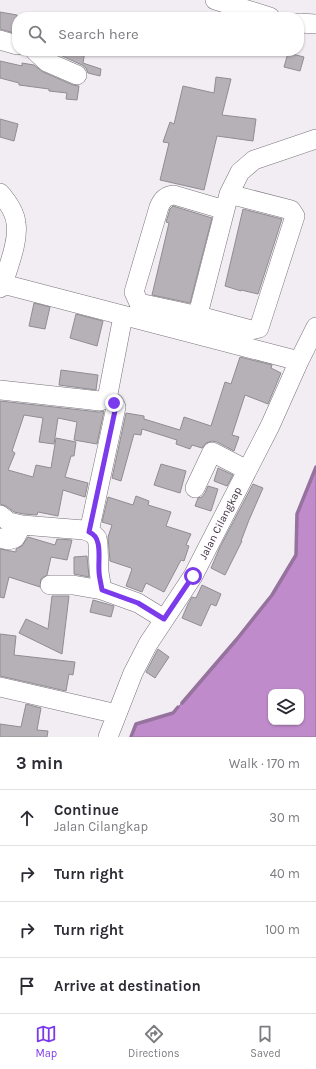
<!DOCTYPE html>
<html lang="en">
<head>
<meta charset="utf-8">
<style>
  body { margin:0; font-family:Karla,sans-serif; background:#f2f2f3; color:#2b2b33 }
  .controls { position:absolute; right:12px; bottom:12px; display:grid; overflow:hidden; border-radius:8px; box-shadow:0 1px 3px #0004 }
  .controls button { width:36px; height:36px; display:grid; place-items:center; padding:0; border:0; border-bottom:1px solid #e1e1e2; background:#fff; color:#2b2b33; font:20px sans-serif }
  .stop { position:absolute; width:12px; height:12px; margin:-9px; border:3px solid #7c3aed; border-radius:50%; background:#fff }
  .stop.end { background:#7c3aed; border-color:#fff; box-shadow:0 1px 4px #0008 }
  .list { margin:0; padding:0; list-style:none }
  h2 { display:flex; justify-content:space-between; align-items:center; height:52px; margin:0; padding:0 16px; font-size:17px }
  h2 small { font-size:13px; font-weight:400; color:#7c7c81 }
  .list li { display:grid; grid-template-columns:26px 1fr auto; gap:12px; align-items:center; box-sizing:border-box; height:56px; padding:0 16px; border-top:1px solid #e1e1e2 }
  .list b { display:block; font-size:15px; white-space:nowrap }
  .list p { margin:0; font-size:13px; white-space:nowrap; color:#7c7c81 }
  .list em { font-size:13px; font-style:normal; color:#7c7c81 }
  .icon { flex:none; width:22px; height:22px; fill:none; stroke:currentColor; stroke-width:2; stroke-linecap:round; stroke-linejoin:round }
  .map { position:relative; flex:none; width:316px; height:737px; overflow:hidden }
  .search { position:absolute; background:#fff; box-shadow:0 1px 3px #0004; left:12px; right:12px; top:12px; height:44px; display:flex; align-items:center; gap:10px; box-sizing:border-box; padding:0 14px; border-radius:16px; color:#7c7c81; font-size:15px }
  .sheet { height:276px; background:#fff }
  nav { display:flex; justify-content:space-around; align-items:center; box-sizing:border-box; height:56px; border-top:1px solid #e1e1e2; background:#fff; font-size:11px; color:#7c7c81 }
  nav a { display:grid; justify-items:center; gap:2px }
  nav .on { color:#7c3aed }
  .map>svg:first-child { display:block }
</style>
</head>
<body>
<div class="map">
<svg width="316" height="737" viewBox="0 0 316 737">
  <rect width="100%" height="100%" fill="#f2ecf3"/>
  <path fill="#bf8bca" stroke="#96729e" fill-rule="evenodd" d="M316,467v270h-185l5,-13 37,-11 64,-74 35,-44 24,-40 1,-41zM271,692h30v30h-30z"/>
  <g fill="none" stroke-linecap="round" stroke-linejoin="round">
    <path stroke="#96729e" stroke-width="3.5" d="M182,703l55,-64 35,-44 24,-40 1,-41 19,-47
      M131,737l5,-13 37,-11 5,-6"/>
  </g>
  <path fill="#b6b1b7" stroke="#918c93" d="M0,12l17,3v19l-17,-5z
    M51,51h34l-2,12 18,6 -1,7 -12,-3 -2,-5 -4,-3z
    M288,53l16,4 -4,14 -16,-4z
    M0,61l22,5v-3l12,2 9,7 30,13 6,1 -2,14 -11,-1 1,-6 -18,-2v-2l-30,-4v-2l-19,-5z
    M216,77l15,2 -9,36 34,4 -3,22 -36,-5 -13,54 -44,-10 9,-37 -6,-1 7,-20 4,2 9,-38 31,7z
    M0,119l18,5 -4,17 -14,-4z
    M173,206l39,12 -22,85 -38,-8 17,-72 -3,-1 4,-13z
    M243,209l39,10 -24,75 -17,-4v1l-16,-5z
    M34,303l16,4 -5,22 -16,-3z
    M76,314l27,7 -6,25 -27,-8z
    M240,357l32,8 -1,3 10,5 -13,31 -23,-9 -13,40 7,2 -5,14 -17,-9 -5,-1 -6,2 -4,5 -10,-3 -2,4 -14,-5 1,-4 -35,-11 -1,6 -7,-1 -13,47 -9,-3 14,-65 18,3v3l36,11 4,-13 27,9 14,-44 6,2z
    M61,370l37,5 -2,15 -37,-5z
    M0,401l99,11 5,-1 -7,33 -23,-4 3,-18 -19,-4 -4,26 -15,-2 4,-24 -19,-3 -12,36 3,2 -7,17 25,7 3,-12 15,3 5,-30 20,4 -2,14h-3l-6,21 23,6 -3,14 -22,-7 -5,26 -20,-4 -1,3 -13,-1 -10,-2 -8,-6 -6,-2z
    M161,464l25,7 -6,22 -26,-8z
    M218,468l15,7 -6,11 -13,-5z
    M253,484l10,4 -14,32 -8,21h1l-17,34 -14,-7 9,-21z
    M208,486l10,3 -7,22 -16,-5 3,-8 4,-1 3,-4z
    M136,496l13,5 -1,4 23,7 -5,14 25,8 -5,11 3,1 -5,15 -3,-1 -17,32 -18,-9 -4,9 -16,-6 6,-17 -1,-1 -21,-7 -2,-24 4,-12 -10,-3 6,-25 25,8z
    M28,537l27,8 2,-6 15,1 -5,20 -16,-3 -4,18 -6,4 -1,8 -31,-10 -5,21 -4,-1v-48l16,3v-3l6,-3z
    M87,556l2,21 -15,-3v-17z
    M202,585l19,9 -5,12 -5,-2 -10,22 -19,-8 6,-14 4,-7 4,1z
    M52,596h17l-7,58 -43,-21 7,-14 22,10z
    M93,600l21,6 -3,11 -21,-5z
    M0,634l16,2 -2,19 61,7 -2,13 -4,-1 -3,17 -66,-15z
    M158,649l11,8 -14,21 -9,-6z
    M26,704l15,4 -4,22 11,1 -1,6h-47v-13l21,3z"/>
  <g fill="none" stroke-linecap="round" stroke-linejoin="round">
    <g stroke="#787379" stroke-width="20">
      <path id="minor" d="M215,0l55,17
        M299,23l17,1
        M0,40l17,5
        M35,51l12,11 30,13
        M0,193c7,8 15,20 16,30 3,18 -8,44 -13,61l-3,4
        M225,210l-51,-15c-9,1 -12,5 -15,12l-25,85 5,11 60,13 52,14 8,-2 36,-112 -4,-6 -62,-16
        M3,284l296,77
        M195,326l34,-132 11,-22 14,-12 62,-21
        M0,390l100,11 6,-3 2,-4 15,-78
        M195,488l17,-36 35,18
        M0,515l9,7 13,3 62,5 8,3 5,5 1,6 1,28 3,18 36,13 26,16
        M89,532l27,-125 -2,-4 -8,-5
        M0,538l8,2 7,-2 7,-13
        M50,585h23l29,5
        M0,687l117,27
        M108,737l25,-64 15,-29 45,-68 77,-150 29,-65 17,-34"/>
    </g>
    <use href="#minor" stroke="#fff" stroke-width="19"/>
  </g>
  <g fill="none" stroke-linecap="round" stroke-linejoin="round">
    <path stroke="#7c3aed" stroke-width="5" d="M114,403l2,3 -27,126c14,5 9,27 10,39 0,6 2,12 3,19l36,13 26,16 29,-43"/>
  </g>
  <g text-anchor="middle" stroke-width="3" stroke-linejoin="round" paint-order="stroke">
    <g font-size="11" fill="#383639" stroke="#fefaff">
      <text transform="translate(220 523) rotate(-63)" y="4">Jalan Cilangkap</text>
    </g>
  </g>
</svg>
<div class="controls">
<button><svg class="icon" aria-label="layers" viewBox="0 0 24 24"><path d="M12 4l9 5-9 5-9-5zM3 14l9 5 9-5"/></svg></button>
</div>
<div class="stop" style="left:193px;top:576px"></div>
<div class="stop end" style="left:114px;top:403px"></div>
<div class="search"><svg class="icon" aria-label="search" viewBox="0 0 24 24"><circle cx="10" cy="10" r="6"/><path d="M15 15l6 6"/></svg>Search here</div>
</div>
<section class="sheet">
<h2>3 min<small>Walk · 170 m</small></h2>
<ul class="list">
<li><svg class="icon" aria-label="ahead" viewBox="0 0 24 24"><path d="M12 20V5M6 11l6-6 6 6"/></svg><div><b>Continue</b><p>Jalan Cilangkap</p></div><em>30 m</em></li>
<li><svg class="icon" aria-label="right" viewBox="0 0 24 24"><path d="M7 20v-9h11M14 6l5 5-5 5"/></svg><div><b>Turn right</b></div><em>40 m</em></li>
<li><svg class="icon" aria-label="right" viewBox="0 0 24 24"><path d="M7 20v-9h11M14 6l5 5-5 5"/></svg><div><b>Turn right</b></div><em>100 m</em></li>
<li><svg class="icon" aria-label="arrive" viewBox="0 0 24 24"><path d="M6 21V4h12l-3 4 3 4H6"/></svg><div><b>Arrive at destination</b></div></li>
</ul>
</section>
<nav>
<a class="on"><svg class="icon" aria-label="map" viewBox="0 0 24 24"><path d="M3 6l6-2 6 2 6-2v14l-6 2-6-2-6 2zM9 4v14M15 6v14"/></svg>Map</a>
<a><svg class="icon" aria-label="directions" viewBox="0 0 24 24"><path d="M12 3l9 9-9 9-9-9zM9 14v-3h6M13 9l2 2-2 2"/></svg>Directions</a>
<a><svg class="icon" aria-label="saved" viewBox="0 0 24 24"><path d="M7 4h10v16l-5-4-5 4z"/></svg>Saved</a>
</nav>
</body>
</html>
